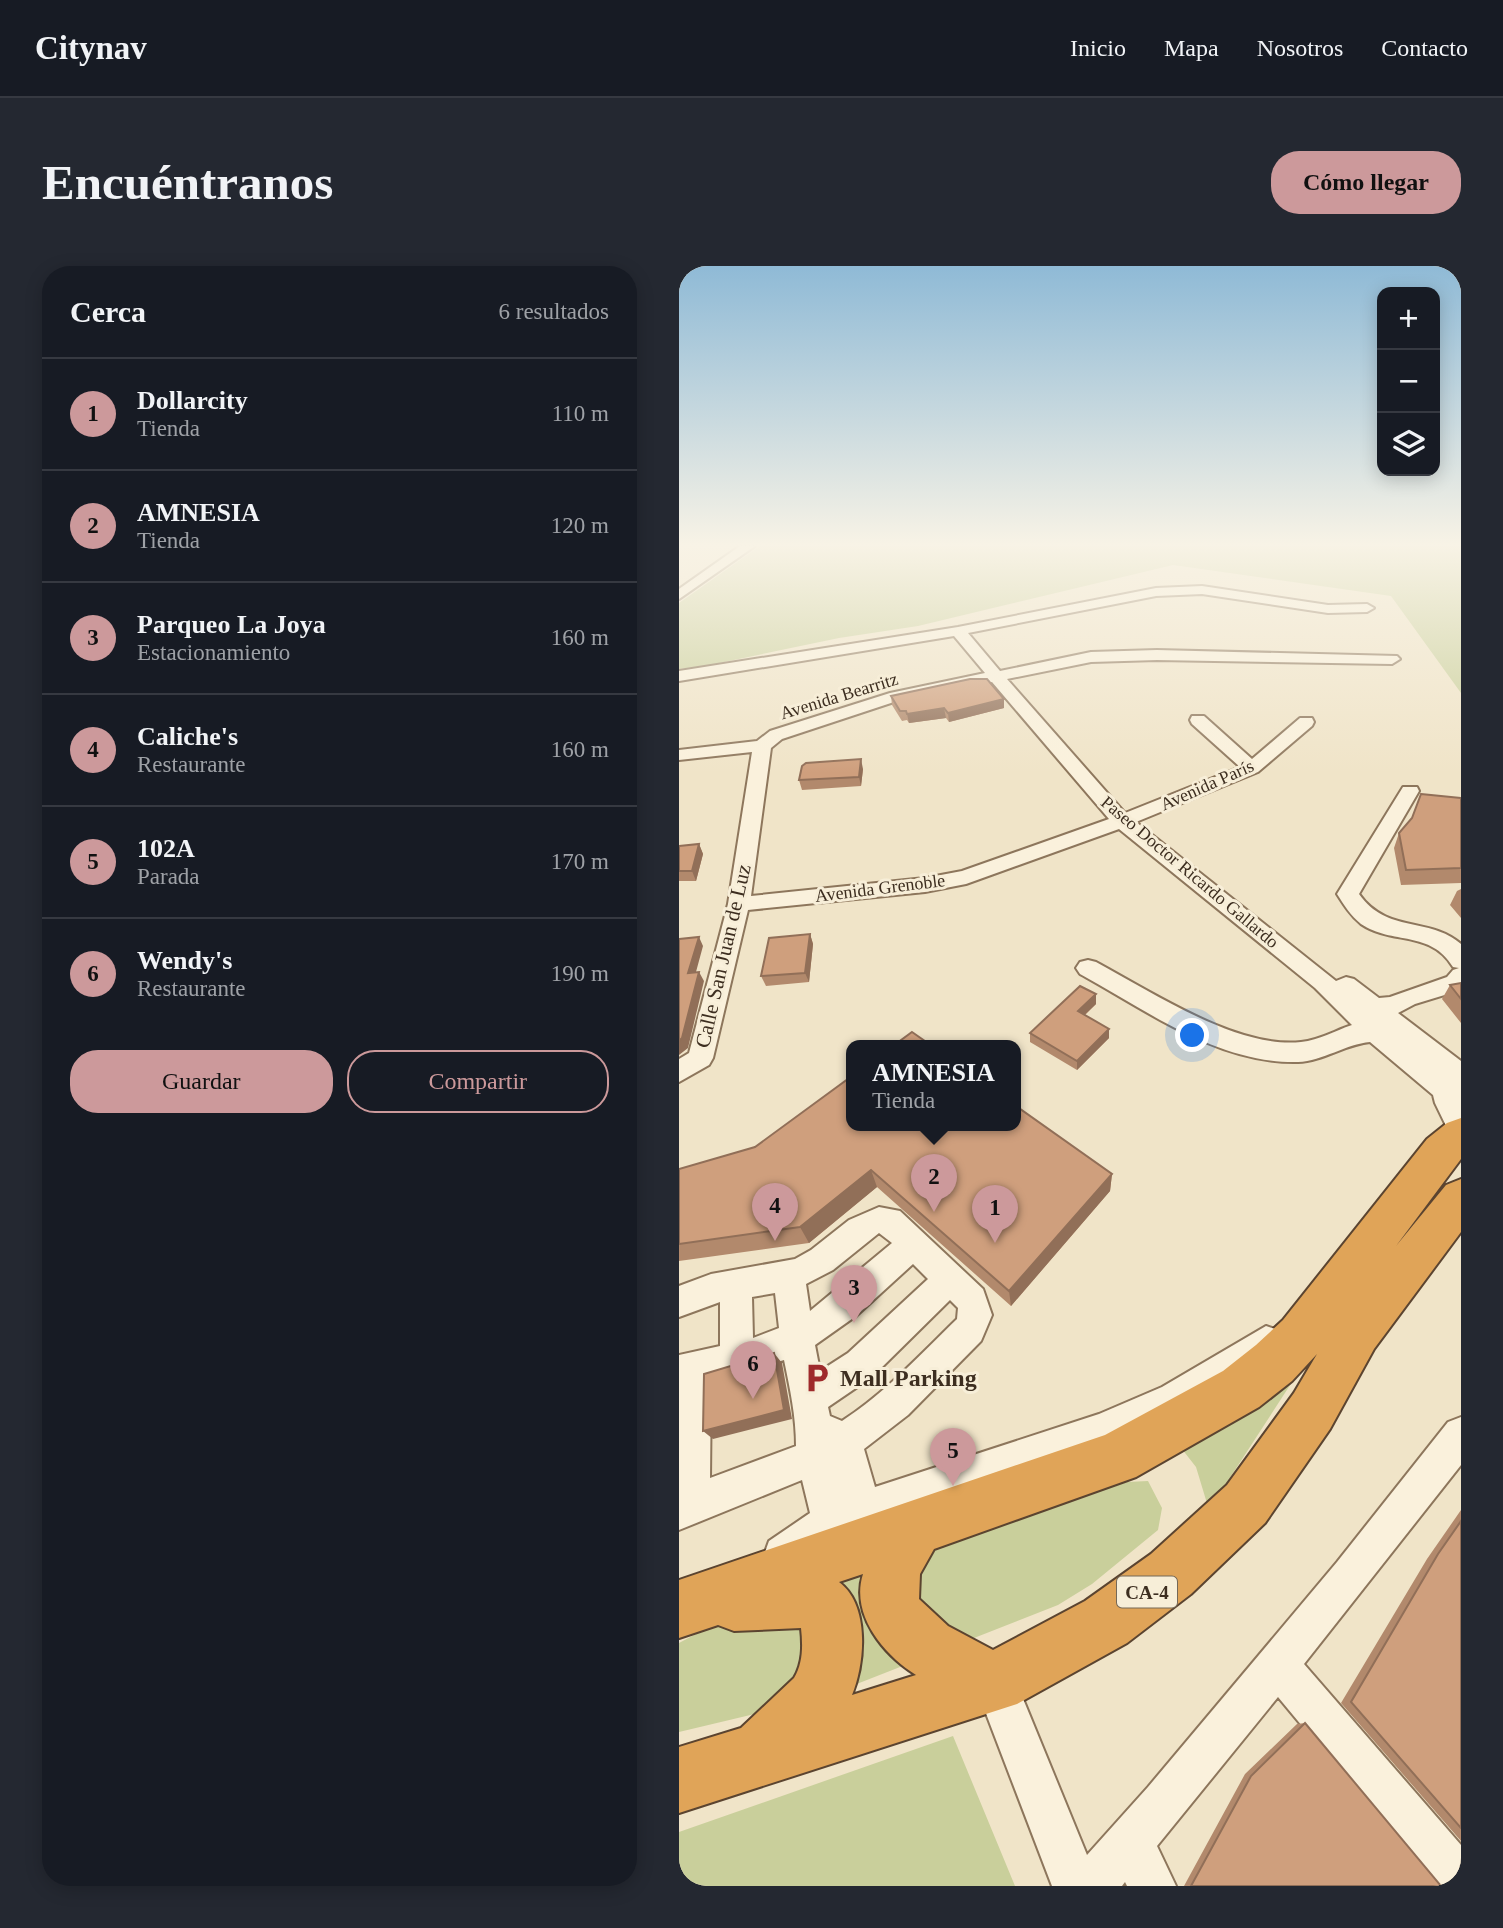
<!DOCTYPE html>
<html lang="es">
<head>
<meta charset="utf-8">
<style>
  body { margin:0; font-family:"Times New Roman",serif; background:#242831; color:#f1f3f6 }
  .controls { position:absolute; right:21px; top:21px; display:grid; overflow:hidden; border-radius:14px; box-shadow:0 4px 18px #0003 }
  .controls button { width:63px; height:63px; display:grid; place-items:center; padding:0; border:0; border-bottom:2px solid #363941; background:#171b24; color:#f1f3f6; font:35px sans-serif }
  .you { position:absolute; left:514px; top:770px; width:24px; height:24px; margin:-18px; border:5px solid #fff; border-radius:50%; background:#1a73e8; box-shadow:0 0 0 10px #1a73e833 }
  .badge { display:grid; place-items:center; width:46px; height:46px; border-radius:50%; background:#cc999b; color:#111; font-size:23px; font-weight:700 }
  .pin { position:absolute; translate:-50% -58px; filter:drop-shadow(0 2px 4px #0008) }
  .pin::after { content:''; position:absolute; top:37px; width:24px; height:21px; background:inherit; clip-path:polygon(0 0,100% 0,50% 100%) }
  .popup { position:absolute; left:167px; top:774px; width:175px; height:91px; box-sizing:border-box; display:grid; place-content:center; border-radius:14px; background:#171b24; filter:drop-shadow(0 2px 5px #0005); font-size:23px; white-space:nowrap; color:#9ea1a6 }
  .popup b { font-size:26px; color:#f1f3f6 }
  .popup::after { content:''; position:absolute; left:50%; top:100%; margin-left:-14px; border:14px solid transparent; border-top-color:#171b24 }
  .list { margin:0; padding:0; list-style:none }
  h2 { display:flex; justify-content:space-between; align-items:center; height:91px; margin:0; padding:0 28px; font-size:30px }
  h2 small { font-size:23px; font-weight:400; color:#9ea1a6 }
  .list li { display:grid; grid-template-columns:46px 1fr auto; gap:21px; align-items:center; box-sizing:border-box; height:112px; padding:0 28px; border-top:2px solid #363941 }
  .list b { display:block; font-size:26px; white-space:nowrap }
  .list p { margin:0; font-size:23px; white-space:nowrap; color:#9ea1a6 }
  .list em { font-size:23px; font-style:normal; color:#9ea1a6 }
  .actions { display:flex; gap:14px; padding:21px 28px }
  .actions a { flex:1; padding:16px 0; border:2px solid #cc999b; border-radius:28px; text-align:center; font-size:24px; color:#cc999b }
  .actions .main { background:#cc999b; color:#111 }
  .icon { flex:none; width:38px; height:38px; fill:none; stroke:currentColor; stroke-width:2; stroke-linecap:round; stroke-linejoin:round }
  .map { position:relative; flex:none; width:782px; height:1620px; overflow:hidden; border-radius:28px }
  header { display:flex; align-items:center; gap:42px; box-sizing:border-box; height:98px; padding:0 35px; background:#171b24; border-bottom:2px solid #363941 }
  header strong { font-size:33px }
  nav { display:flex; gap:38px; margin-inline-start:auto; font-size:24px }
  .intro { display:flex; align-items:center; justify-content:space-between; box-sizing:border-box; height:168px; padding:0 42px }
  h1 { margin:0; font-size:49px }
  .button { padding:18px 32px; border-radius:28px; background:#cc999b; color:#111; font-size:24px; font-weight:700 }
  main { display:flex; gap:42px; padding:0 42px }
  aside { flex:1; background:#171b24; border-radius:28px; box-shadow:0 4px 18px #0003 }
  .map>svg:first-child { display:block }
</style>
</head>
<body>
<header>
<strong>Citynav</strong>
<nav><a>Inicio</a><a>Mapa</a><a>Nosotros</a><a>Contacto</a></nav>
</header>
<div class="intro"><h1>Encuéntranos</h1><a class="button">Cómo llegar</a></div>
<main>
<aside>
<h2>Cerca<small>6 resultados</small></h2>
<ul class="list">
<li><span class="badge">1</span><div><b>Dollarcity</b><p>Tienda</p></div><em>110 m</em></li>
<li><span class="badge">2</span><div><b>AMNESIA</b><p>Tienda</p></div><em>120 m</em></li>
<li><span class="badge">3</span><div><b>Parqueo La Joya</b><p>Estacionamiento</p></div><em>160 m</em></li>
<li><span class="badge">4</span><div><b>Caliche's</b><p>Restaurante</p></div><em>160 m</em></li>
<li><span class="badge">5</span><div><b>102A</b><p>Parada</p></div><em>170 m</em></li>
<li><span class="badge">6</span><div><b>Wendy's</b><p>Restaurante</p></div><em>190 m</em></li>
</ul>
<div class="actions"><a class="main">Guardar</a><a>Compartir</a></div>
</aside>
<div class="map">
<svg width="782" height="1620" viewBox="0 0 782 1620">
  <rect width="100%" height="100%" fill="#f0e4c8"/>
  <path fill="#c9cf9b" d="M81,280h701v147l-70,-97 -218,-31 -255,61 -79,12 -134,28 -26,3v-66z
    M615,1113l-85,131 -13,-43 -18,-23z
    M469,1215l14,27 -4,22 -66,54 -34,21 -237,93 -142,34v-89l32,-17 272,-94 123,-49z
    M274,1470l62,150h-336v-54z"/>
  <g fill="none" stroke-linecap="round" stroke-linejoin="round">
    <g stroke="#8d765c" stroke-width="4">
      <path id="minor" d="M61,280h15l-76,53v-10z
        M523,320l126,19 39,-1 7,4 -7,4 -39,1 -126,-19 -46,2 -188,37 32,38 91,-19 66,-2 240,6 3,3 -8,5 -235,-4 -66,2 -84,17 118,134 115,-46 -48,-43 -2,-4 2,-4h12l48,43 48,-41h12l2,4 -2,4 -54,46 -122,50 200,159 10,-4 8,2 25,19 11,-1 57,-20 6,-7 6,-2 -6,-1c-22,-37 -61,-22 -92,-43 -10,-8 -17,-19 -24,-30l66,-107h14l2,4 -60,103c28,40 70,22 102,50v46l-46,14 -17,9 63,48v78l-10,-3 -16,-33 -2,-8 -63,-53c-24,2 -47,19 -72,20 -80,2 -152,-52 -218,-88l-4,-6 4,-6 8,-2 8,2c56,30 141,87 205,80 19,-2 33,-11 51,-17l-37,-37 -196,-159 -153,55 -41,8 -177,18 -35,148 -4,7 -30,17v-23l10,-6 39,-149 24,-152 -73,8v-10l78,-9 13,-10 120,-38 95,-20 -31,-37 -275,45v-10l279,-44 198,-39zM313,416l117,137 -147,52 -37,7 -174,18 20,-148 11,-9 118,-39z
        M200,941l21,4 83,78 9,26 -11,26 -73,74 -44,34 11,38 224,-73 63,-27 104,-61 12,4 5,12 -5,12 -92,57 -71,33 -273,92 -45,33 -14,5 -14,-5 -5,-14 5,-14 41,-28 -8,-33 -123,50v-175l41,-9v-44l-41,15v-31l32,-12 84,-15 16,-9 38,-30zM200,967l13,10 -82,68 -4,-27 27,-14zM234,998l15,15 -80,74 -28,18 -5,-26 41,-29zM96,1027l4,35 -26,10 -1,-41zM271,1034l8,8 -1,11c-36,35 -72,74 -115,102l-12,-5 -2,-9 44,-30zM105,1094c6,29 12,56 12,86l-86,32 1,-96z
        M782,1151v48l-157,199 157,181v41h-26l-157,-189 -121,149 19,40h-49l-2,-4 -3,4h-70l-78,-204 6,-15 15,-6 15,6 77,188 61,-68 189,-225 111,-140z"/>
    </g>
    <g stroke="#5b4430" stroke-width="4">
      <path id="highway" d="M782,852v41l-65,87 50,-61 15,-6v53l-87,117 -44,80 -65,94 -74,71 -64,49 -110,61 -338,109v-66l62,-19 53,-50c9,-15 9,-32 7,-50l-67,3 -16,-6 -39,13v-58l426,-145 118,-64 33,-26 27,-25 144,-181 20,-16zM638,1088l-23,39 -67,92 -76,69 -66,47 -92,49 -45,-24 -29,-27 1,-25 14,-25 202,-72 123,-70 33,-26zM184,1308c-13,41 21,81 53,101l-64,20c13,-32 18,-90 -13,-113z"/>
    </g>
    <use href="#minor" fill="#faf1dc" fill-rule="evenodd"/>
    <use href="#highway" fill="#e0a458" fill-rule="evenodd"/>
  </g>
  <path fill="#b2896c" d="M212,430l113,3v9l-55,14 -3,-4 -37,5 -2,-3 -5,1 -10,-16z
    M184,503l-2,17 -59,4 -3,-10z
    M782,532v85l-60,2 -7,-37 5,-15z
    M20,578l4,10 -7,27h-17v-35z
    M782,623v29l-11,-13 7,-14z
    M131,668l3,10 -4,38 -43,4 -5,-10z
    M782,717v40l-19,-24 8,-14z
    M417,728v10l-11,11 24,14v9l-32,32 -47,-28v-9z
    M76,881l357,27 -2,17 -99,115 -134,-119 -68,56 -130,18v-92z
    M782,1244v331l-120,-138 86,-144z
    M626,1457l136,163h-257l61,-112 52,-50z"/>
  <path fill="#916f58" d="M325,433v9l-55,14 -1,-9z
    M265,442l2,10 -37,5 -2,-9z
    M182,493l2,10 -2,17 -2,-9z
    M20,578l4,10 -7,27 -4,-10z
    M131,668l3,10 -4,38 -4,-9z
    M20,671l4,9 -10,37 -5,-10z
    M20,706l5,9 -16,67 -9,7v-14z
    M417,728v10l-18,17v-10z
    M430,763v9l-32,32v-9z
    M192,904l6,17 -68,56 -9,-16z
    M433,908l-2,17 -99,115 -2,-15z
    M95,1087l8,10 10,56 -79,20 -10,-8z"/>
  <path fill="#cf9f7d" stroke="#916f58" stroke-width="2" d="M291,413h17l17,20 -56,14 -4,-5 -37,6 -1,-3h-6l-9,-15z
    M182,493l-2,18 -60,3 3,-14 4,-3z
    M742,528l40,4v70l-55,2 -7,-37 13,-15z
    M20,578l-7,27h-13v-25z
    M131,668l-5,39 -44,3 8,-38z
    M20,671l-11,36 11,-1 -17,66 -3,3v-102z
    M782,717v16l-11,-14z
    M401,720l16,8 -18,17 31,18 -32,32 -47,-28z
    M233,766l20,14h-39z
    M173,810v50h164v-20l96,68 -103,117 -138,-121 -71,57 -121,17v-75l76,-22z
    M95,1087l10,57 -81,21 1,-57z
    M782,1255v307l-110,-126 87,-148z
    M626,1457l136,163h-250l60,-110z"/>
  <linearGradient id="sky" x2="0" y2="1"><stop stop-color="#8fbad6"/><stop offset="0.55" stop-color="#f8f3e6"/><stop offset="1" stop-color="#f8f3e6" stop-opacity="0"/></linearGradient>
  <rect width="782" height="507" fill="url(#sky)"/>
  <defs>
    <g id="parking-bare" transform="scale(2.415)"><path d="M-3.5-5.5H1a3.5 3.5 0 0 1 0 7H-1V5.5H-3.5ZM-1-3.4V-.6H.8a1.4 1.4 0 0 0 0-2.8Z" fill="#9e2a2b" stroke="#f7eed8" stroke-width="2.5" paint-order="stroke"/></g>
  </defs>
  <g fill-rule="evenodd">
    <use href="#parking-bare" x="138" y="1112"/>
  </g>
  <g text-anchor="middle" stroke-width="6" stroke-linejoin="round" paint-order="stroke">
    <g font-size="18" fill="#3d2e20" stroke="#f7eed8">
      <text transform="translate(160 430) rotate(-17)" y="6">Avenida Bearritz</text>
      <text transform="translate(528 519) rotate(-24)" y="6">Avenida París</text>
      <text transform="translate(511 606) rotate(40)" y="6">Paseo Doctor Ricardo Gallardo</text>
      <text transform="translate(201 622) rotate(-7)" y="6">Avenida Grenoble</text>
    </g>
    <rect fill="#f7eed8" stroke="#756857" stroke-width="2" x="438" y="1310.5" width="60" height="31" rx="5"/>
    <g font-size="19" font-weight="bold" fill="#3d2e20">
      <text x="468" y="1333">CA-4</text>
    </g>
    <g font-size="21" fill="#3d2e20" stroke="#f7eed8">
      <text transform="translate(44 690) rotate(-77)" y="7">Calle San Juan de Luz</text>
    </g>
    <g font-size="24" font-weight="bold" fill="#3d2e20" stroke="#f7eed8" text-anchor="start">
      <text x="161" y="1120">Mall Parking</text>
    </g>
  </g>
</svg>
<div class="controls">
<button>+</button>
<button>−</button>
<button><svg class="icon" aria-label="layers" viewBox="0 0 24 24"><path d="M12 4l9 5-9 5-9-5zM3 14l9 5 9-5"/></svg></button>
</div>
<div class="you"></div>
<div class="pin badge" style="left:316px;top:977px">1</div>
<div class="pin badge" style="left:255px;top:946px">2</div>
<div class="popup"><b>AMNESIA</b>Tienda</div>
<div class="pin badge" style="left:175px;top:1057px">3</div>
<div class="pin badge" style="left:96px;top:975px">4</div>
<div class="pin badge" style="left:274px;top:1220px">5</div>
<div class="pin badge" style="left:74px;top:1133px">6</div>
</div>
</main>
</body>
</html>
